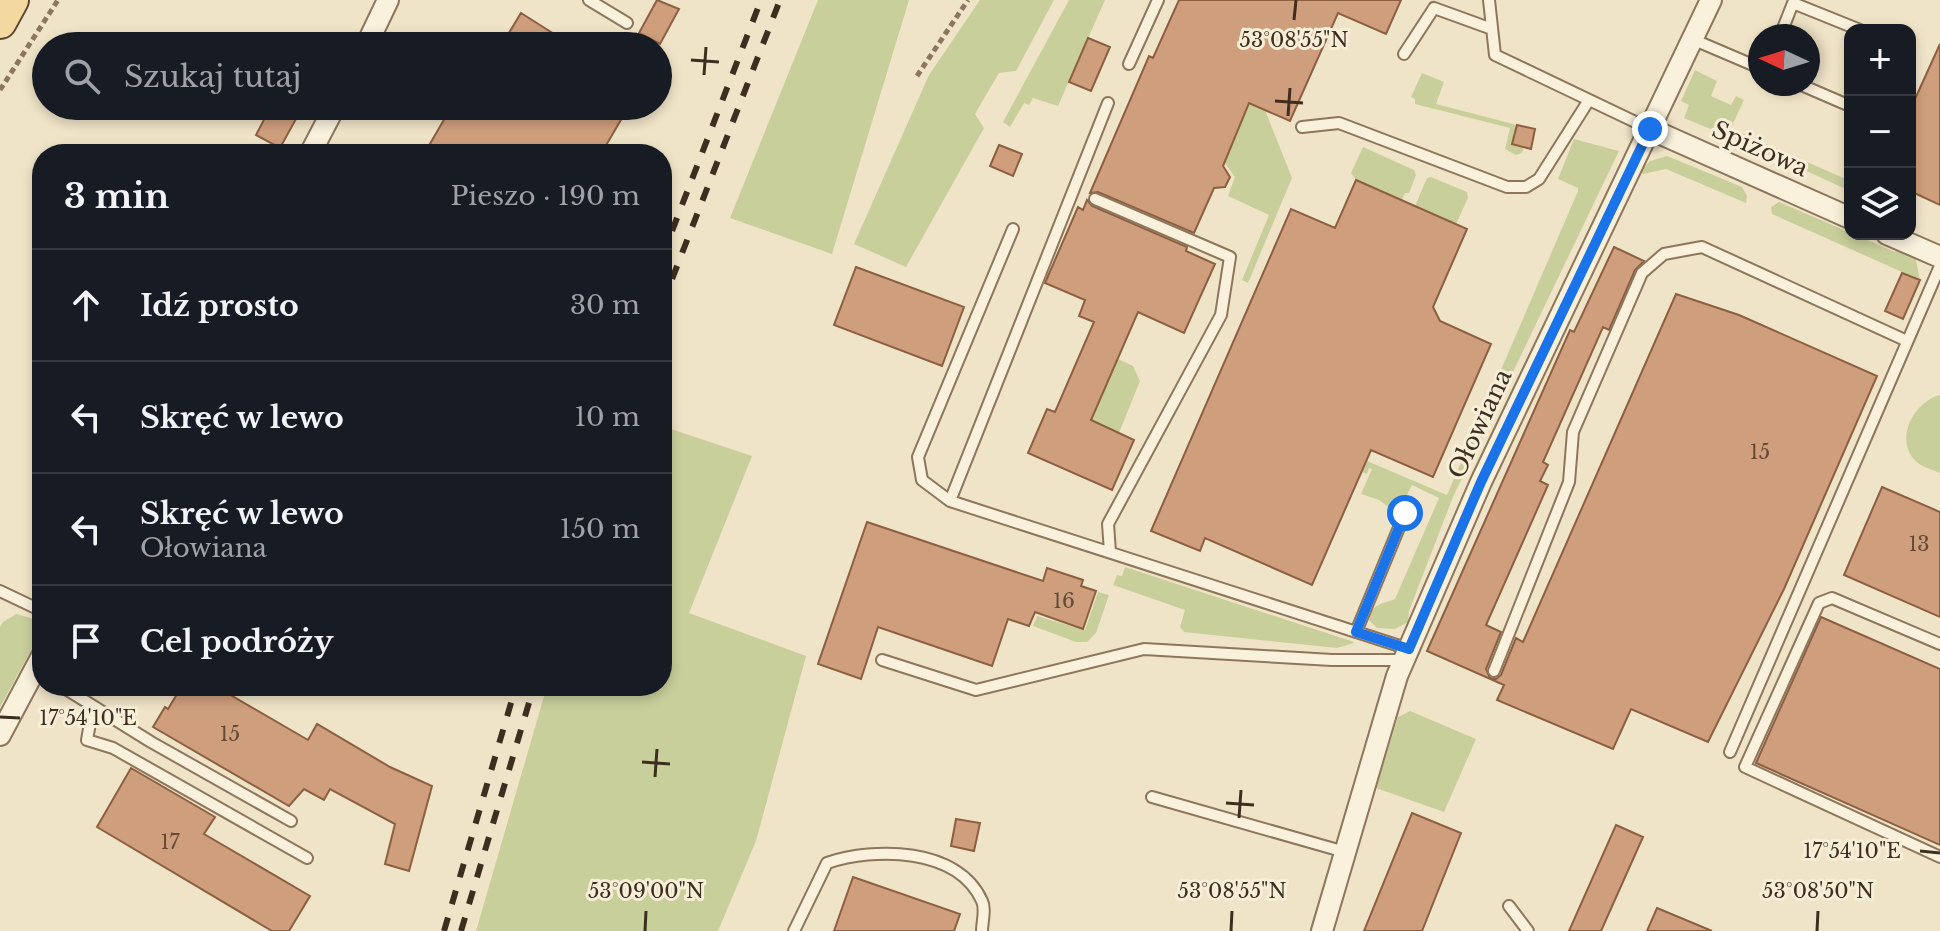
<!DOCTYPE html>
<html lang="pl">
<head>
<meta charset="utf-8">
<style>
  body { margin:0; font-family:"Libre Baskerville",serif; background:#20242c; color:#f1f3f6 }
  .controls { position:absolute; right:24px; top:24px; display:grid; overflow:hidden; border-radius:16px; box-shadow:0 4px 12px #0003 }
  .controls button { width:72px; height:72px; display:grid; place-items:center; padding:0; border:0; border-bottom:2px solid #363941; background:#171b24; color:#f1f3f6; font:40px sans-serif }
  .compass { position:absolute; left:1748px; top:24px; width:72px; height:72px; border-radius:50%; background:#171b24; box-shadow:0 4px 12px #0003; rotate:274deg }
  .stop { position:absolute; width:24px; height:24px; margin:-18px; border:6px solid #1a73e8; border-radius:50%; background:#fff }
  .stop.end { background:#1a73e8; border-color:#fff; box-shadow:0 2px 8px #0008 }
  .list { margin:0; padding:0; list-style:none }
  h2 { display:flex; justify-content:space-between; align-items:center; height:104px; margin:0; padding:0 32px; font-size:34px }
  h2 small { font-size:26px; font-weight:400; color:#9ea1a6 }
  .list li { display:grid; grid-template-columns:52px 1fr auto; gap:24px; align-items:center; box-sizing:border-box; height:112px; padding:0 32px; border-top:2px solid #363941 }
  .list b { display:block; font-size:30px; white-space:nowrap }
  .list p { margin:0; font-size:26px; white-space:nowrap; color:#9ea1a6 }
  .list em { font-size:26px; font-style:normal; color:#9ea1a6 }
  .icon { flex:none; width:44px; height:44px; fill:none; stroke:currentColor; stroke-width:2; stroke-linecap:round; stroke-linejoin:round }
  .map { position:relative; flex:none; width:1940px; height:931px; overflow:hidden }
  .search { position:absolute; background:#171b24; box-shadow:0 4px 12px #0003; left:32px; top:32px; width:640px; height:88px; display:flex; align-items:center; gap:20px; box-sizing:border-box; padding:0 28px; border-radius:44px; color:#9ea1a6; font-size:30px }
  .panel { position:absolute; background:#171b24; box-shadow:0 4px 12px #0003; left:32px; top:144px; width:640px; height:552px; border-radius:32px }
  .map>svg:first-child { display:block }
</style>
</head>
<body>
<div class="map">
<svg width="1940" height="931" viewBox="0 0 1940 931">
  <rect width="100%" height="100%" fill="#f0e4c8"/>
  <path fill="#c9cf9b" d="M818,0h91l-77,254 -102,-36z
    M980,0h74l-38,71 -17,2 -24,41 9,14 -78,139 -52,-23 75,-169z
    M1069,0h36l-47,106 -25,-8 -4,7 -5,-2 -14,24 -7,-5z
    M1695,70l22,11 -6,15 20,9 5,-9 8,4 -17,36 -43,-18 5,-13 -8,-4z
    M1422,73l22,9 -8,22 81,21 -5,19 12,3 -2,6 -6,2 -11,-6 5,-21 -95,-24v-5l-4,-2z
    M1249,103l16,7 27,68 -44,105 -6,-3 27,-65 -41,-19 7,-19 -11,-15z
    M1735,130l115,51v10l-118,-54z
    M1574,139l45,12 -166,346 -44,114 -1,11 -13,7 -18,-1 -8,-8c1,-16 14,-16 26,-21l44,-101 -27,-13 -11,22 -11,1 -11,-8 -18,-6 11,-25 -3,-1 -2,6 -5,-2 5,-11 80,34 131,-304v-3l-20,-9z
    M1363,147l51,23 2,5 -7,18h-4l-3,7 -46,-20 -5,-7z
    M1667,156l75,31 5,9 -1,7 -80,-34 -23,5 -3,-3 10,-10z
    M1431,177l36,15 1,6 -12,26 -41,-18 12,-28z
    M1779,202l116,50 2,-4 18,8 5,24 -148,-66 -1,-7z
    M1118,359l15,7 7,15 -21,52 -17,-8 -14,2z
    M1940,395v78c-10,-4 -22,-7 -28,-16 -16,-23 4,-56 28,-62z
    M662,426l90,30 -63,157 117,43 -50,185 -38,90h-242l71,-245h115z
    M1125,567l229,75v1l-17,5 -153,-16 -4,-5 5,-17 -72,-25 4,-10 5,1z
    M1098,592l11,3 -13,38 -9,9h-11l-43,-16 4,-10 48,14z
    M16,614l26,7v9l-42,77v-80l3,-5z
    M1410,711l66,28 -32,73 -68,-24 22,-71z"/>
  <path fill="#cf9f7d" stroke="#8d5f41" stroke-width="2" d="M657,0l22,9 -19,35 -21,-11z
    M1179,0h222l-15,34 -48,-21 -48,108 -41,-18 -26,63 7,11 -5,10 -11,1 -20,45 -96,-41 -8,1 59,-137 4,2z
    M521,13l52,33h-72z
    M1088,38l22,9 -19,44 -22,-9z
    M1940,44v161l-30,-14v-81z
    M271,106l25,13 -16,29 -24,-13z
    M452,106h177l-28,48h-177z
    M1517,125l18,4 -4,20 -19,-5z
    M999,145l23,9 -9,22 -23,-10z
    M1356,180l111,49 -34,78 7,14 51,23 -58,133 -62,-27 -59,135 -107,-47 -5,13 -49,-20 140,-322 44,19z
    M1087,200l5,6 95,41 -1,4 29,13 -31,69 -46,-21 -47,108 43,20 -22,50 -84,-37 19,-44 8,3 39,-90 -15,-6 6,-16 -40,-17 33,-76 5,3z
    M1614,247l30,14 -9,9 -26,60 -6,-3 -60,135 5,3 -8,16 8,4 -62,140 15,7 -15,37 4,9 6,1 5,-4 15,-37 7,4 153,-348 63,21 138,61 -93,213 -76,153 -77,-33 -18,40 -116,-49 7,-15 -77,-34 143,-321 4,2z
    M856,267l108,40 -22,59 -108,-41z
    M1902,273l18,7 -17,39 -18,-8z
    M1882,487l58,25v105l-96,-42z
    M867,522l176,59 4,-13 36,12 -2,6 15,5 -13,38 -48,-17 -6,14 -21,-7 -16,47 -114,-39 -17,52 -43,-15z
    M1821,617l119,52v176l-184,-82z
    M182,686h33l93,54 9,-16 73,43 42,19 -23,85 -24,-7 10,-40 -65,-35 -6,11 -20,-11 -15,17 -136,-79 12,-20 3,2z
    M131,768l84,49 -11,17 106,62 -21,35h-17l-175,-104z
    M1412,813l49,20 -39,98h-58z
    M956,819l24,4 -6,28 -23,-5z
    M1616,825l27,12 -42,94h-32z
    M853,877l107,37 -6,17h-120z
    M1657,908l55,23h-65z"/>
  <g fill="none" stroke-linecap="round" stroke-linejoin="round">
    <g stroke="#8d765c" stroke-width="14">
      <path id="lane" d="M589,0l38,23
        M1489,0l6,55 155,74
        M1780,36l13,-33 67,27
        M1692,39l68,29
        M1404,54l30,-46 58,21
        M1129,64l29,-64
        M1799,84l51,22
        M1108,103l-158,398 459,148
        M1302,127l37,-4 168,64h19l13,-8 50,-79
        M1095,199l135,58 -9,58 -113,209 2,28
        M950,501l-28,-21 -4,-23 95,-228
        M0,591l42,20
        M1356,632l49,-119
        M1940,644l-108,-46 -13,5 -74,164 195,90
        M882,660l94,30 168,-41 188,11h72
        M1494,671l75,-189 4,-50 69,-159 22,-19 38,-7 205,94
        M61,686l90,56 140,79
        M93,706l-6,34 26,8 194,110
        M1730,752l210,-486
        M1152,797l193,55
        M1509,906l19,25
        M794,931l33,-68c47,-16 131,-16 155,38 4,8 0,21 0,30"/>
    </g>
    <g stroke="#8d765c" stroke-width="24">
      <path id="street" d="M366,46l22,-46
        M1650,129l200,89
        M310,154l25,-48
        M1887,234l53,23
        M0,735l42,-79
        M1322,931l75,-255 84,-194 230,-482"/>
    </g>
    <g stroke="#5b4430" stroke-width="36">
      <path id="primary" d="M0,22l12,-22"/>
    </g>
    <path stroke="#8d765c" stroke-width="5" stroke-dasharray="6 4" stroke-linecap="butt" d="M917,76l51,-76
      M0,90l58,-90"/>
    <use href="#lane" stroke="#faf1dc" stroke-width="10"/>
    <use href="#street" stroke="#faf1dc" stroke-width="20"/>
    <use href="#primary" stroke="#f3d9a0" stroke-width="32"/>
    <path stroke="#3d2e20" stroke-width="6" stroke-dasharray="14 14" stroke-linecap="butt" d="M662,257l99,-257
      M662,305l118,-305
      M444,931l72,-245
      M461,931l73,-245"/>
  </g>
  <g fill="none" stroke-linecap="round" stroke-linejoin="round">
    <path stroke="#1a73e8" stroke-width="10" d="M1405,513l-49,119 53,17 72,-167 169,-353"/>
  </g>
  <path fill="none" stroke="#3d2e20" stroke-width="3" d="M1294,20l2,-20M691,60l28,2M704,75l2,-28M1275,101l28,2M1288,116l2,-28M0,717l20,1M642,762l28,2M655,777l2,-28M1226,803l28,2M1239,818l2,-28M1920,851l20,2M645,931l1,-20M1231,931l1,-20M1817,931l1,-20"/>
  <g text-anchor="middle" stroke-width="6" stroke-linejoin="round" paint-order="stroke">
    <g font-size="20" fill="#624a37">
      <text x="1760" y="459">15</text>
      <text x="1919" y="551">13</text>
      <text x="1064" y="608">16</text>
      <text x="230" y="741">15</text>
      <text x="170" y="849">17</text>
    </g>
    <g font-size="24" fill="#3d2e20" stroke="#f7eed8">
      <text transform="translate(1760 149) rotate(24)" y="8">Spiżowa</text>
      <text transform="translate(1480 424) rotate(-65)" y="8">Ołowiana</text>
    </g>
  </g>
  <g font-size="20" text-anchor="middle" fill="#3d2e20" stroke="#f7eed8" stroke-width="6" stroke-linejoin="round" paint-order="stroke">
    <text x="1294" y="47">53°08'55"N</text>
    <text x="88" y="725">17°54'10"E</text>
    <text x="1852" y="858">17°54'10"E</text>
    <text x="646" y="898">53°09'00"N</text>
    <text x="1232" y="898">53°08'55"N</text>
    <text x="1818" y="898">53°08'50"N</text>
  </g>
</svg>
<div class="controls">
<button>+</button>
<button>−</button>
<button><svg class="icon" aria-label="layers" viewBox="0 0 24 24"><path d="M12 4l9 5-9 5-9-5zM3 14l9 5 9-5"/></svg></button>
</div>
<svg class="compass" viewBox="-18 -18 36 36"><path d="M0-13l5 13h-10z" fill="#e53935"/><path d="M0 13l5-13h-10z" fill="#9ea1a6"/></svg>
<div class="stop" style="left:1405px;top:513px"></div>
<div class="stop end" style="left:1650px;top:129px"></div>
<div class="search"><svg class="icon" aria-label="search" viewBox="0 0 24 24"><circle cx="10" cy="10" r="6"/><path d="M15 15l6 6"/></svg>Szukaj tutaj</div>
<section class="panel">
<h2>3 min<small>Pieszo · 190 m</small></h2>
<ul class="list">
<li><svg class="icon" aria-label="ahead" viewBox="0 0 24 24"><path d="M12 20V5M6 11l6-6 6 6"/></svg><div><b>Idź prosto</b></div><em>30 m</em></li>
<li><svg class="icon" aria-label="left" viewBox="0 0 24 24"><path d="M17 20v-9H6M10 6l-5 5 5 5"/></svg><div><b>Skręć w lewo</b></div><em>10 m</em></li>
<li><svg class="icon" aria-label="left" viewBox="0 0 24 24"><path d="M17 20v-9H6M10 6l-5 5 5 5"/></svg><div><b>Skręć w lewo</b><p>Ołowiana</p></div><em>150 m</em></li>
<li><svg class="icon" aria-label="arrive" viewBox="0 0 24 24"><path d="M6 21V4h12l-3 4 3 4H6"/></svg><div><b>Cel podróży</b></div></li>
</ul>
</section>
</div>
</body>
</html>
